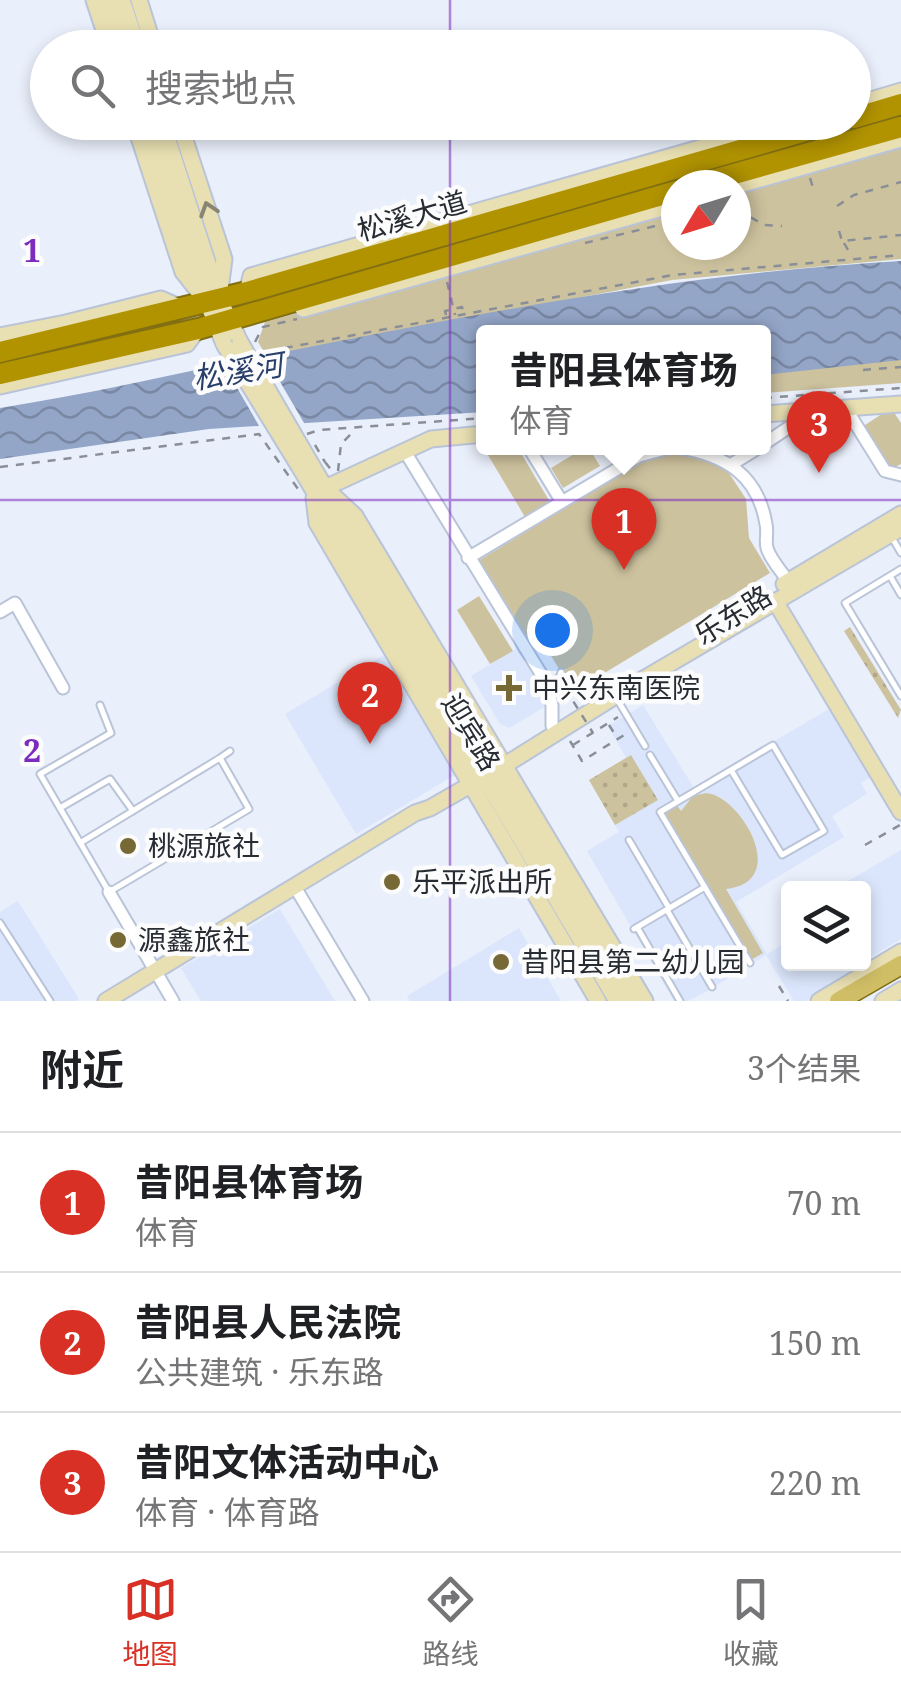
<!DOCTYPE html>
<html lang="zh">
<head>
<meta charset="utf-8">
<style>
  body { margin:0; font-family:"Noto Serif","Noto Sans SC",serif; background:#f2f2f2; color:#202124 }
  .controls { position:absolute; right:30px; bottom:30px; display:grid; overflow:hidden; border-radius:10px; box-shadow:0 5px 15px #0003 }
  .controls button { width:90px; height:90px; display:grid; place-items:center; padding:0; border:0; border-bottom:2px solid #e0e0e0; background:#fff; color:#202124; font:50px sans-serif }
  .compass { position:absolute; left:661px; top:170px; width:90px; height:90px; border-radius:50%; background:#fff; box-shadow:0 5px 15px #0003; rotate:232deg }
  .you { position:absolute; left:552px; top:630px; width:35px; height:35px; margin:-25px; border:8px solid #fff; border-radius:50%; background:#1a73e8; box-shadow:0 0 0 15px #1a73e833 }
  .badge { display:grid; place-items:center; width:65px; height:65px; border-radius:50%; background:#d93025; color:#fff; font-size:32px; font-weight:700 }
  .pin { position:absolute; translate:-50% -82px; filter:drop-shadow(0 2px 5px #0008) }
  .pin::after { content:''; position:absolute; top:52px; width:35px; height:30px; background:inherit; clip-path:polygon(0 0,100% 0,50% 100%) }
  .popup { position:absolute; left:476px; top:325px; width:295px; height:130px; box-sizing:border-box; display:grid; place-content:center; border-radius:10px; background:#fff; filter:drop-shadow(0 2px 8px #0005); font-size:32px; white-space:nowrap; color:#757577 }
  .popup b { font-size:38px; color:#202124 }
  .popup::after { content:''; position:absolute; left:50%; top:100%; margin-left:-20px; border:20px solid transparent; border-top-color:#fff }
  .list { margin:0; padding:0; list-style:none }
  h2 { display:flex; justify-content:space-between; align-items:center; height:130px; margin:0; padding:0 40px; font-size:42px }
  h2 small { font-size:32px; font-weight:400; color:#757577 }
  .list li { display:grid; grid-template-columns:65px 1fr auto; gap:30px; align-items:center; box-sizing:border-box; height:140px; padding:0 40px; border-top:2px solid #e0e0e0 }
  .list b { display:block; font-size:38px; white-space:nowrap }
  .list p { margin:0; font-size:32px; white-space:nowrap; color:#757577 }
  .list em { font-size:32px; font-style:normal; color:#757577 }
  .icon { flex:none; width:55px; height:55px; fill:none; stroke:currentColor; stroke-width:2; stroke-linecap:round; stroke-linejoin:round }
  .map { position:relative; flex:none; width:901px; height:1001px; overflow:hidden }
  .search { position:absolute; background:#fff; box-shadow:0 5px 15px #0003; left:30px; right:30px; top:30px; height:110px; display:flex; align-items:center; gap:25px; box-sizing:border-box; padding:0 35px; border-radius:55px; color:#757577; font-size:38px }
  .sheet { height:550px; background:#fff }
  nav { display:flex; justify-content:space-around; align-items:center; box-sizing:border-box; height:140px; border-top:2px solid #e0e0e0; background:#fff; font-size:28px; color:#757577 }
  nav a { display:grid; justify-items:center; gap:5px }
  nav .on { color:#d93025 }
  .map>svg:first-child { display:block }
</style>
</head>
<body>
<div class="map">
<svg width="901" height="1001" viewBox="0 0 901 1001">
  <defs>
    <pattern id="grass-dots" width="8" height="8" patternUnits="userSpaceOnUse" patternTransform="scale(2.5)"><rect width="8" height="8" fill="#cdc29e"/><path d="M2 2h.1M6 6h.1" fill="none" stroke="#b0a789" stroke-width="1.8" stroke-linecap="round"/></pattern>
    <pattern id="water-waves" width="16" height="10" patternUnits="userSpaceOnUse" patternTransform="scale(2.5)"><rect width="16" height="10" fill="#94a6c8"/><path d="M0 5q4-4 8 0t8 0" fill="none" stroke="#7987a3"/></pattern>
  </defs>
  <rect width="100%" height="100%" fill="#e9effb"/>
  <path fill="#dbe6fc" d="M517,648l24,40 -2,2 9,15 -39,23 -9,-4 -29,-48z
    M384,655l71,120 -99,59 -71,-120z
    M643,705l51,83 135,-79 41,69 -9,5 6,11 -35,22 12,21 -108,65 31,52 21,-13v23h71l-8,4 2,5 -47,28h-12l-28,-46 -62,38 -16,8h-14l-87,-150 32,-19 -30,-52 37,-22 -18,-32z
    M901,850v89l-37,22v-73h-28z
    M18,901l61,98 -3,2h-76v-89z
    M280,909l55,92h-134l-20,-33z
    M519,928l42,73h-151l-3,-5z"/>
  <path fill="url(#grass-dots)" d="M850,627l51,83 -3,8 -54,-87z
    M631,755l27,45 -43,25 -26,-45z"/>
  <path fill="#cdc29e" d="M901,147v112l-229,21 -405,77 -9,-15 7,-20 411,-112v35h60v-52z
    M901,354v29l-137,10v-25z
    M891,408l10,15v41l-11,6 -28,-43z
    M489,448h29l32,54 -25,15 -40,-67z
    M584,448h5l11,18 -37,22 -12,-20z
    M672,451l29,4 26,15 19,29 3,39 21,35 -197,119 -23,-38 -25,-15 -47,-78 165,-101z
    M479,596l34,55 -23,13 -33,-54z
    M706,793c34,2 86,89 20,96l37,64 -12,7 -87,-149 12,-7 5,7 12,-15z"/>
  <path fill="url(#water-waves)" d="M901,261v99l-137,15v-43h-280v80l-275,17 -209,30v-51c91,-14 179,-35 269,-53 209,-42 419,-82 632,-94z"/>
  <path fill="#e9effb" d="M262,351l45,77 -45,3 -41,-71z"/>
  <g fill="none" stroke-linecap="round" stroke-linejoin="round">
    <g stroke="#bac4d8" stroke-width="9">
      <path id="lane" d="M894,541l7,12
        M901,569l-56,34 56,93
        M890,576l11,19
        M549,681l10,-3 2,-6
        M617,699l28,47
        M100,705l11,28 -71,41 69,118 140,-83 -29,-51 10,-7
        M650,755l28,46
        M731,770l51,85 42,-24 -51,-86 -113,67 90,151
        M60,808l50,-29 23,32
        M629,840l40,68
        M80,843l140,-85
        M667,910l45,77
        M0,923l50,78
        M637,927l43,74
        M634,929l71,-42"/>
    </g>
    <g stroke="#bac4d8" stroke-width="15">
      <path id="street" d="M845,407l40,64 16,4
        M764,444l46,-31
        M529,448l33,54
        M680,448c45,7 78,27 86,76 2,8 -1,17 1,24 3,11 15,24 21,33
        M404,450l142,232 6,23v21
        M732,464l26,-16
        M468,558l171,-102 30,-8
        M0,612l15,-9 48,85
        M295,887l68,114
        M109,892l64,109"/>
    </g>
    <g stroke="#bac4d8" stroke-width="19">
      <path id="secondary" d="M94,0l16,48
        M109,0l15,48
        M122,0l16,48
        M139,0l15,48
        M854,105l47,-14
        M134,122l49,150 18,23
        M149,122l58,180 17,42
        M162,122l57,176 21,44
        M179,122l45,137 -4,30
        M736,186l165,-47
        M247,292l4,-16 540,-154
        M303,309l373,-105
        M0,336l66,-13 95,-24 20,9
        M0,386l187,-42 11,-15
        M764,414l137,-10
        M484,434l-53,5 -106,49 30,28 290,485
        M311,464l319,537
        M299,466l318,535
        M314,498l3,25 281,478
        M784,584l117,-70
        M775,601l126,211
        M106,1001l309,-188 15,-5 75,-43 120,-75 276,-162
        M819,1001l82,-49
        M883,1001l18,-11"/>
    </g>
    <g stroke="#816f12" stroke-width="21">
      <path id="primary" d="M839,1001l62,-36"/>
    </g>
    <g stroke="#816f12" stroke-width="24">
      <path id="highway" d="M854,118l47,-14
        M695,185l206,-58
        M0,352l247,-60 590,-170
        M0,374l198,-45 478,-138"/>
    </g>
    <path stroke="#898e97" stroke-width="2.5" stroke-dasharray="8 8" stroke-linecap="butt" d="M810,178l4,13
      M837,206l17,-11 47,-13
      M736,216l9,-2 19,11 18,1
      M839,231l3,10 59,-6
      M585,243l91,-22
      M844,243l8,14
      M447,282l8,33
      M446,315l-1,-4 17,-4 1,5
      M255,342l8,-15 34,-8
      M269,351l404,-76 228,-20
      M863,370l38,-3
      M764,398l137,-10
      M307,434l12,-4 165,-12
      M609,448l11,5
      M325,462l8,10
      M0,467l259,-33 39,55
      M338,471l3,-27 14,-14
      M609,725l9,14
      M570,741l12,20 47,-29
      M573,745l45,-28
      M865,845l35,-20
      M779,986l9,15"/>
    <use href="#lane" stroke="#fff" stroke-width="5"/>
    <use href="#street" stroke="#fff" stroke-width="11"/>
    <use href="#secondary" stroke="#e8dfb2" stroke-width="15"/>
    <use href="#primary" stroke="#d0be66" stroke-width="18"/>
    <use href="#highway" stroke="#b19300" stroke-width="20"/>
    <g stroke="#bac4d8" stroke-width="19" stroke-linecap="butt">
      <path id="secondary-bridge" d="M240,342l71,122
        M224,344l75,122"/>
    </g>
    <path stroke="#898e97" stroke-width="2.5" stroke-dasharray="8 8" stroke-linecap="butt" d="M315,445l10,17
      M565,688l28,45"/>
    <use href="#secondary-bridge" stroke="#e8dfb2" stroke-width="15"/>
  </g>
  <defs><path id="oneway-chevron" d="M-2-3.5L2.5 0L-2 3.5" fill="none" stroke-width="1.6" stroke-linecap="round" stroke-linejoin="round" transform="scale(2.5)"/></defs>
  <use stroke="#888572" href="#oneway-chevron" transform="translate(208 209) rotate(-108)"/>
  <path fill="none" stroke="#7b2cbf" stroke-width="2.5" stroke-opacity="0.55" d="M450,0v48M450,122v879M0,500h901"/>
  <g fill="#776936" stroke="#fcfcfc" stroke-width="4">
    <path d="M504 673h10v10h10v10h-10v10h-10v-10h-10v-10h10z"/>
    <circle cx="128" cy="846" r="10"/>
    <circle cx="392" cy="882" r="10"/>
    <circle cx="118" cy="940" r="10"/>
    <circle cx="501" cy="962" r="10"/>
  </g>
  <g text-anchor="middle" stroke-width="9" stroke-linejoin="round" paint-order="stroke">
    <g font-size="28" fill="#272b32" stroke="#fcfcfc">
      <text transform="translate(412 216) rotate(-16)" y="10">松溪大道</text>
      <text transform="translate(733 615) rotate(-32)" y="10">乐东路</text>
      <text transform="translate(471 732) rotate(59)" y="10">迎宾路</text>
    </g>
    <g font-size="28" fill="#272b32" stroke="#fcfcfc" text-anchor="start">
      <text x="532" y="698">中兴东南医院</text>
      <text x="148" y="856">桃源旅社</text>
      <text x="412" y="892">乐平派出所</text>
      <text x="138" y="950">源鑫旅社</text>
      <text x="521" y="972">昔阳县第二幼儿园</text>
    </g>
    <g font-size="30" font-style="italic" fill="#283e6b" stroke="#fcfcfc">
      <text transform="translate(238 372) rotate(-9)" y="10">松溪河</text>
    </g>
  </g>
  <g font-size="32" text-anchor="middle" font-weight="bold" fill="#7b2cbf" stroke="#fcfcfc" stroke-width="9" stroke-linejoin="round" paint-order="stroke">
    <text x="32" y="262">1</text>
    <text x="32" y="762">2</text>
  </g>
</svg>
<div class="controls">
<button><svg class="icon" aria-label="layers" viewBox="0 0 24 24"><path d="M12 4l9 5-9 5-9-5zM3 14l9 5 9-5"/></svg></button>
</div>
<svg class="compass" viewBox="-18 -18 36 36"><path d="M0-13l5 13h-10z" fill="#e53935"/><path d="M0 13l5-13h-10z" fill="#757577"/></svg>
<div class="you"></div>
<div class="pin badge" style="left:624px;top:570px">1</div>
<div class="popup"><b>昔阳县体育场</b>体育</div>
<div class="pin badge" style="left:370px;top:744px">2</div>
<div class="pin badge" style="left:819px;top:473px">3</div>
<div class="search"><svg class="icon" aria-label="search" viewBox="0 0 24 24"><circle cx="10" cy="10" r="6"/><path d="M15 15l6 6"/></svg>搜索地点</div>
</div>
<section class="sheet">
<h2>附近<small>3个结果</small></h2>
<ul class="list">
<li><span class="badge">1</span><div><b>昔阳县体育场</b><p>体育</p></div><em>70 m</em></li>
<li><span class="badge">2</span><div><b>昔阳县人民法院</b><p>公共建筑 · 乐东路</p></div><em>150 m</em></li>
<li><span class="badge">3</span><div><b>昔阳文体活动中心</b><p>体育 · 体育路</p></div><em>220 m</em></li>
</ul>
</section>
<nav>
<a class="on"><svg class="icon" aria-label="map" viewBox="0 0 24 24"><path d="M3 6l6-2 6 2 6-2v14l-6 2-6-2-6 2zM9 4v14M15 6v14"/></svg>地图</a>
<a><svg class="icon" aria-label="directions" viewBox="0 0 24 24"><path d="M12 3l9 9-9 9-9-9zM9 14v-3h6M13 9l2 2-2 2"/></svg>路线</a>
<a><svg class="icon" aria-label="saved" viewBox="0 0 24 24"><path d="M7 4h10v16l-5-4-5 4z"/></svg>收藏</a>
</nav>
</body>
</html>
